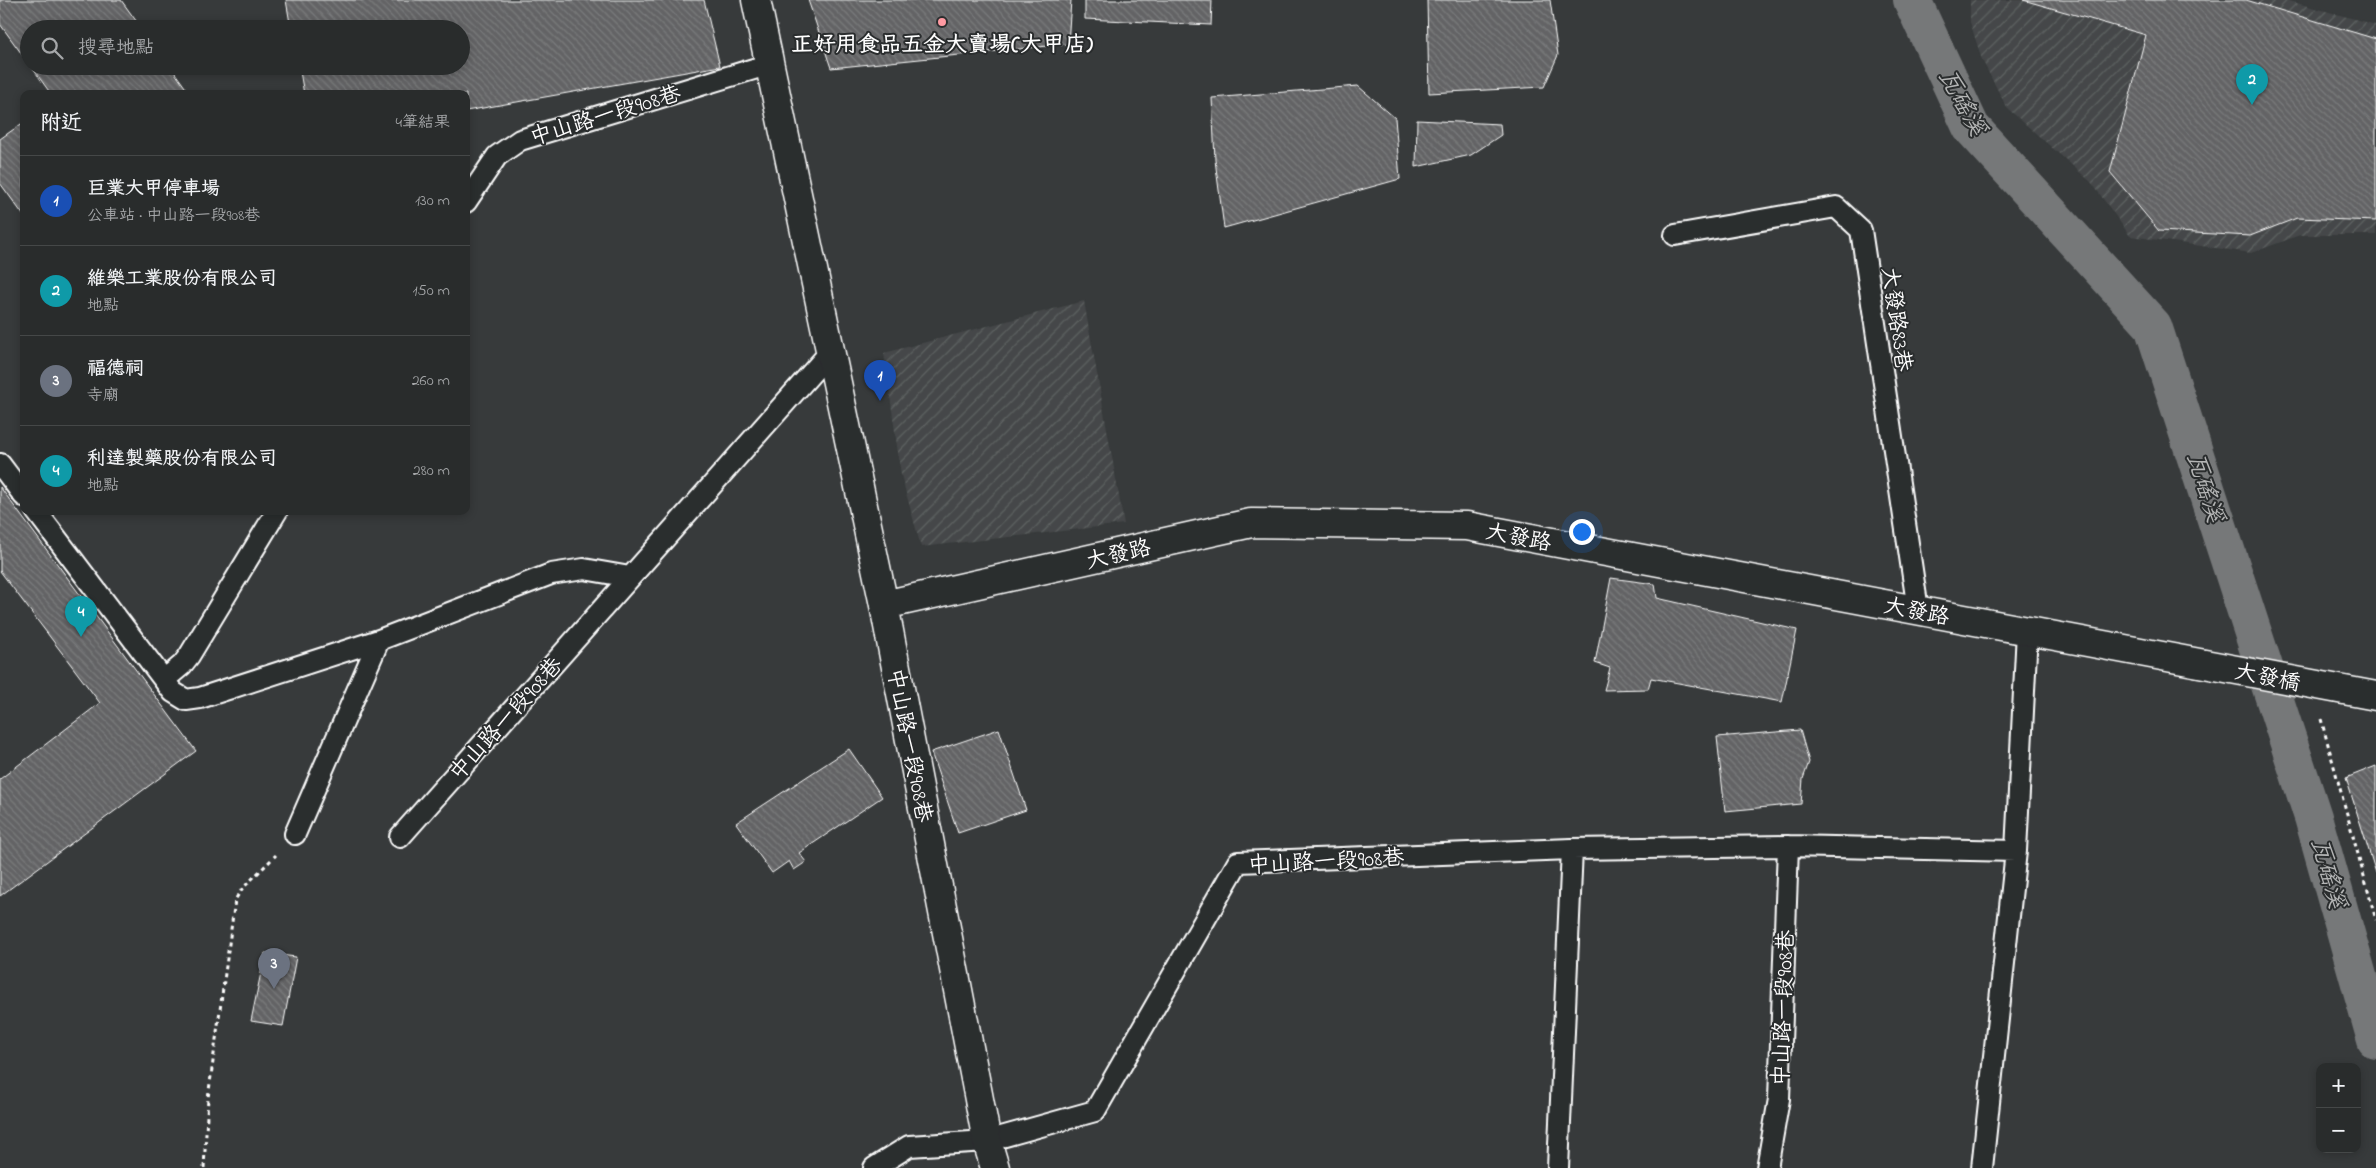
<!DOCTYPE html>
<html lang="zh-TW">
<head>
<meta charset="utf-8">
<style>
  body { margin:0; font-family:"Indie Flower","LXGW WenKai TC",sans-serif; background:#313434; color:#f1f3f6 }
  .controls { position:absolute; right:15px; bottom:15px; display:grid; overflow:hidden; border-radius:10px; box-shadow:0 2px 8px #0003 }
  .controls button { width:45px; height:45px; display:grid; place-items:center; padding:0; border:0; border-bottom:1px solid #454848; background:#292c2c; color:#f1f3f6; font:25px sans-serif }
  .you { position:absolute; left:1581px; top:531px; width:18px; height:18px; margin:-12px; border:4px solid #fff; border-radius:50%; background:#1a73e8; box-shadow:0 0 0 8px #1a73e833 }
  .badge { display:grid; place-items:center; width:32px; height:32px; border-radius:50%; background:#db2777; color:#fff; font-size:16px; font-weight:700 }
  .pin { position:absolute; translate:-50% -41px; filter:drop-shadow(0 1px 2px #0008) }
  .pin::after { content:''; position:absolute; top:26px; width:18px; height:15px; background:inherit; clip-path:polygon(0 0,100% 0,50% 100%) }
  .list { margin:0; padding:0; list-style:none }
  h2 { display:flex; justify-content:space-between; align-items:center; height:65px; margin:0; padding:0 20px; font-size:21px }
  h2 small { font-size:16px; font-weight:400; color:#a5a7a9 }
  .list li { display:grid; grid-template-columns:32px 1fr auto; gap:15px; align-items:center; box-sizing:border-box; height:90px; padding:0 20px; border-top:1px solid #454848 }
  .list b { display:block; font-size:19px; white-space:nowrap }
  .list p { margin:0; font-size:16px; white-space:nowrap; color:#a5a7a9 }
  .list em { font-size:16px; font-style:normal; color:#a5a7a9 }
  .icon { flex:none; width:28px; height:28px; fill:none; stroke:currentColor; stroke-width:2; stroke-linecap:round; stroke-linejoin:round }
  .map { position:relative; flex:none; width:2376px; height:1168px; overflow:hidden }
  .search { position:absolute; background:#292c2c; box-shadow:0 2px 8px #0003; left:20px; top:20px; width:450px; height:55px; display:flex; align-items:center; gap:12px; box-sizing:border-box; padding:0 18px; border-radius:28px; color:#a5a7a9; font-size:19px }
  .panel { position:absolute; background:#292c2c; box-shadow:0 2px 8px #0003; left:20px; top:90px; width:450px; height:425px; border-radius:10px }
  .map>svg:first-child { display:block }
</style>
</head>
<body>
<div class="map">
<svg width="2376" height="1168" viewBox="0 0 2376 1168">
  <defs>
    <pattern id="industrial-furrows" width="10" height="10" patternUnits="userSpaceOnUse" patternTransform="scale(1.25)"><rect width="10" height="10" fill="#444748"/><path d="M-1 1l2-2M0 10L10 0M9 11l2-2" fill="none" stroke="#606363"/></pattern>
    <pattern id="building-back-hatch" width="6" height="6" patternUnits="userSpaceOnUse" patternTransform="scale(1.25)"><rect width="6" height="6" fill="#636465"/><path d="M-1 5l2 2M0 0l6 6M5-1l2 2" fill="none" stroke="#7a7b7c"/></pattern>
  </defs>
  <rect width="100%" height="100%" fill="#373a3b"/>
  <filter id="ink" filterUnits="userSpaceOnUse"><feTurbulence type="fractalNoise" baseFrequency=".02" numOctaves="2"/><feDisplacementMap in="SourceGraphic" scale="10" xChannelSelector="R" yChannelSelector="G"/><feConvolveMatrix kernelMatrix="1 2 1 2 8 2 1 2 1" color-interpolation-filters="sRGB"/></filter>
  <g filter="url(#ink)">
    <path fill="url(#industrial-furrows)" d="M1970,0h316l90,25v210h-76l-49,18 -121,-17 -39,-54 -84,-74 -25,-48 -12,-38z
      M1084,301l40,223 -203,23 -20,-72 -17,-122z"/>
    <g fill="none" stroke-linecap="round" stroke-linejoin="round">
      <path stroke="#767879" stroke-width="38" d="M1912,0l59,127 182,199 160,491 63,223"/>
    </g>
    <path fill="url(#building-back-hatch)" stroke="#fff" d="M0,0h121l21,29h-113v35l-29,-40z
      M286,0h418l16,66 -254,45v-17h-162l-5,-28h162v-37h-170z
      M808,0h263l-3,44 -237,24z
      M1085,0h127l-1,25 -126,-6z
      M1427,0h123l8,55 -14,32 -115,6z
      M2023,0h223l130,39v182l-79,-3 -47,18 -91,-5 -49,-59 36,-137z
      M31,66h139l20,28h-139z
      M1358,86l37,32 5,61 -176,49 -9,-68 -3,-62z
      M1417,120l83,4 1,11 -30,20 -55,12z
      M24,122v94l-24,-33v-44z
      M0,487l196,264 -196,145v-117l100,-76 -100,-132z
      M1611,578l44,6 2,14 140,32 -15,72 -131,-24 -3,11 -44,1 6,-22 -15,-5z
      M999,729l27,81 -68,23 -27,-81z
      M1800,730l9,32 -6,17 -2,25 -76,7 -8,-74z
      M849,749l33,48 -83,56 7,9 -12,8 -5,-9 -17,12 -36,-50z
      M2376,766v107l-30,-95z
      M265,953l31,4 -13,69 -32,-5z"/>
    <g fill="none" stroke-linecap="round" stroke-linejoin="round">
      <g stroke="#fff" stroke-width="24">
        <path id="lane" d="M466,202l31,-46 23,-16 250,-76
          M1675,235l161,-28 25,23 57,380
          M0,464l24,32
          M36,511l137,181 13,8 14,-2 179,-58
          M164,680l18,-15 7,-9 88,-145
          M295,834l84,-194 172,-66 33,-5 46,8
          M400,837l431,-486
          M874,1168l35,-22 78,-5 108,-30 143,-249 334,-13 216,-3 228,5
          M1558,1168l14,-319
          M1767,1168l12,-69 9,-253
          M1982,1168l34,-317 11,-220"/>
      </g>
      <g stroke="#fff" stroke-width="31">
        <path id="street" d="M756,0l128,605 103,536 8,27
          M884,605l367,-82 216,3 909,170"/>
      </g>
      <path stroke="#fff" stroke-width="3" stroke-dasharray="4 4" stroke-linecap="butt" d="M2321,719l55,201
        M204,1168l4,-70 27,-198 7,-11 34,-34"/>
      <use href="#lane" stroke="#2a2d2e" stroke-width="20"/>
      <use href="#street" stroke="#2a2d2e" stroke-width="28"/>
    </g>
  </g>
  <circle fill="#ff9aa2" stroke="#2a2d2e" stroke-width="2" cx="942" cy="22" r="5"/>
  <g text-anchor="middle" stroke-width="4" stroke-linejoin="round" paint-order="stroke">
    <g font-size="22" font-weight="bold" fill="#fff" stroke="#2a2d2e">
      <text x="942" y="51">正好用食品五金大賣場(大甲店)</text>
    </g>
    <g font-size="22" fill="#fff" stroke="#2a2d2e">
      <text transform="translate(605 114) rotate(-17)" y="8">中山路一段908巷</text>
      <text transform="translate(1898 319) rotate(82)" y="8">大發路83巷</text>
      <text transform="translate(1519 536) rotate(11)" y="8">大發路</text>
      <text transform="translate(1118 553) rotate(-13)" y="8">大發路</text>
      <text transform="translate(1917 610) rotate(11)" y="8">大發路</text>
      <text transform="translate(2268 676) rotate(11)" y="8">大發橋</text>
      <text transform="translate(505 718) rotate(-48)" y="8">中山路一段908巷</text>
      <text transform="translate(911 745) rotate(79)" y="8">中山路一段908巷</text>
      <text transform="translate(1326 860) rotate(-3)" y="8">中山路一段908巷</text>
      <text transform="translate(1782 1008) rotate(-88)" y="8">中山路一段908巷</text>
    </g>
    <g font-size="24" font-style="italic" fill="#b4b5b5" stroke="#2a2d2e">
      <text transform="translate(1963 102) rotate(61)" y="8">瓦磘溪</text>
      <text transform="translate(2206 487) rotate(72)" y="8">瓦磘溪</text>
      <text transform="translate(2329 873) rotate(74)" y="8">瓦磘溪</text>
    </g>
  </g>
</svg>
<div class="controls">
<button>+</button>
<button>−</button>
</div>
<div class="you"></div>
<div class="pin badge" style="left:880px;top:401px;background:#1a4fb4">1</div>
<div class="pin badge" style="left:2252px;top:105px;background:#0f9aa8">2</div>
<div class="pin badge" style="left:274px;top:989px;background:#6b7280">3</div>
<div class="pin badge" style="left:81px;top:637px;background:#0f9aa8">4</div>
<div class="search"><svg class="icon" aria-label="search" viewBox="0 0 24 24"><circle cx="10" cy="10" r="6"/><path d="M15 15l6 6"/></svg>搜尋地點</div>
<section class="panel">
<h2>附近<small>4筆結果</small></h2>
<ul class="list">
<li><span class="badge" style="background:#1a4fb4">1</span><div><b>巨業大甲停車場</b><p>公車站 · 中山路一段908巷</p></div><em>130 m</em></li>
<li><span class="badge" style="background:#0f9aa8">2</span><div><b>維樂工業股份有限公司</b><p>地點</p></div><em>150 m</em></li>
<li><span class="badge" style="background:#6b7280">3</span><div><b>福德祠</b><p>寺廟</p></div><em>260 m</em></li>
<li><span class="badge" style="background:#0f9aa8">4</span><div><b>利達製藥股份有限公司</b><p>地點</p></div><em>280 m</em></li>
</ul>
</section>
</div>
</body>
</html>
